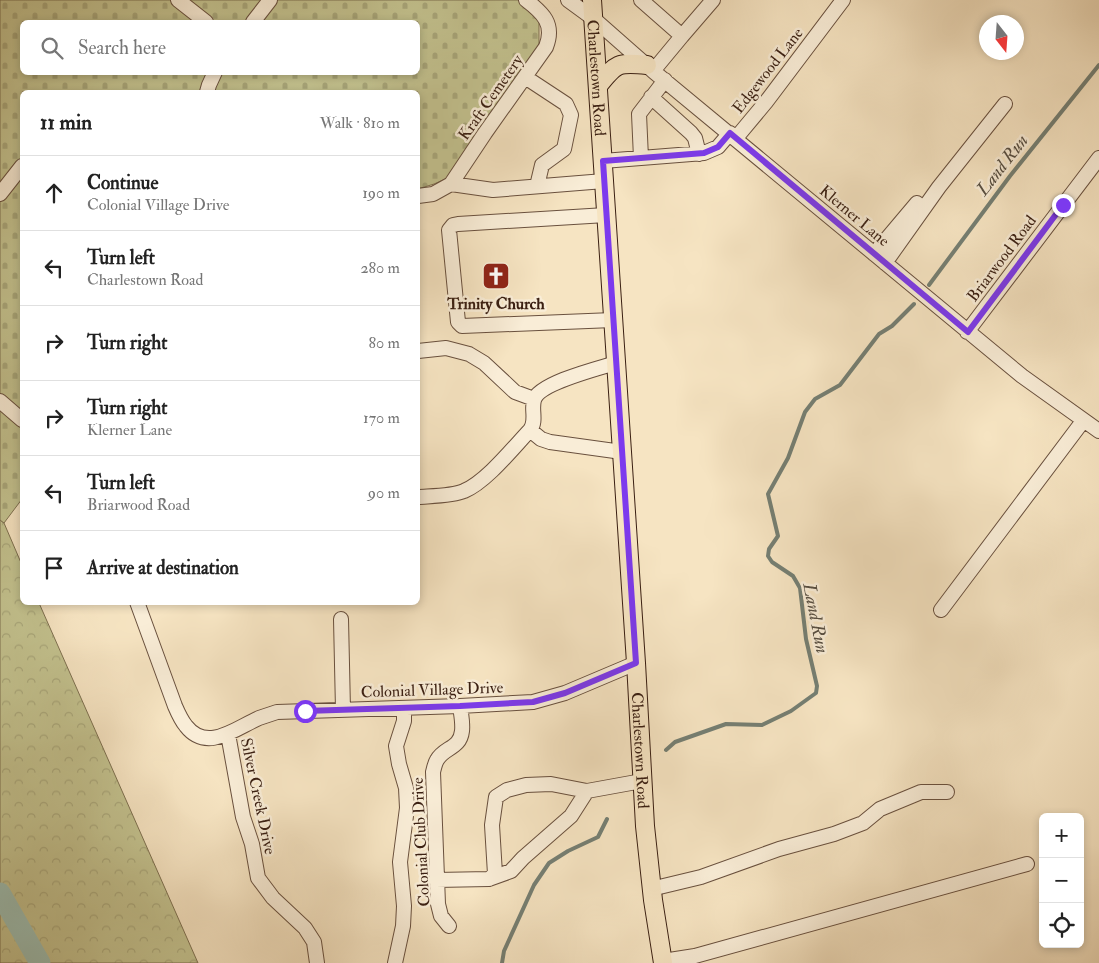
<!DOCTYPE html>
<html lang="en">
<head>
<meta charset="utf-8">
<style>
  body { margin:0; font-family:"IM FELL Double Pica",serif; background:#f6f6f6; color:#222 }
  .controls { position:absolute; right:15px; bottom:15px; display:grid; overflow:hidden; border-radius:8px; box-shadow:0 2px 8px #0003 }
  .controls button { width:45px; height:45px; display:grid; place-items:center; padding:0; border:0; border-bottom:1px solid #e0e0e0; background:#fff; color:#222; font:25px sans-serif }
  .compass { position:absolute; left:979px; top:15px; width:45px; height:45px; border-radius:50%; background:#fff; box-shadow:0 2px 8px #0003; rotate:163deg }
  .stop { position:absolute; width:15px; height:15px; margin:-11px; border:4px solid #7c3aed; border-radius:50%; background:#fff }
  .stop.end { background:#7c3aed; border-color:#fff; box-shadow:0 1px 5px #0008 }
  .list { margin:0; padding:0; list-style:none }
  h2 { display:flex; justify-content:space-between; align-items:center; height:65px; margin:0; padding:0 20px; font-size:21px }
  h2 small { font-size:16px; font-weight:400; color:#767676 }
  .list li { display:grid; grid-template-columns:32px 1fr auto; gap:15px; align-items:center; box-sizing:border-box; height:75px; padding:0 20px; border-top:1px solid #e0e0e0 }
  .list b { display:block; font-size:19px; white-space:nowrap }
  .list p { margin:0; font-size:16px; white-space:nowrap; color:#767676 }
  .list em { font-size:16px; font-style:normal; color:#767676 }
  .icon { flex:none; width:28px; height:28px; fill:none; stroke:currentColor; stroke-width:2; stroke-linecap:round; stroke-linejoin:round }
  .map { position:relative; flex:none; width:1099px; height:963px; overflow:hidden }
  .search { position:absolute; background:#fff; box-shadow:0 2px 8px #0003; left:20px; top:20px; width:400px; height:55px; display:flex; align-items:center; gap:12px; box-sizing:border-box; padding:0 18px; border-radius:8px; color:#767676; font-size:19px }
  .panel { position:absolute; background:#fff; box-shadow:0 2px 8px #0003; left:20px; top:90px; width:400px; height:515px; border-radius:8px }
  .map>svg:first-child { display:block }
</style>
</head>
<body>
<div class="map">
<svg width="1099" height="963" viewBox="0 0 1099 963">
  <defs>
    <pattern id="forest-crowns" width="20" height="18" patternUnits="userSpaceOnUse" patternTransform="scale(1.25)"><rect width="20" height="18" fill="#c3c28f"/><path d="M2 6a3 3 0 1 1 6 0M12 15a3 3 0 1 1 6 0" fill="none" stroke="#a8a67a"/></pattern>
    <pattern id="cemetery-stones" width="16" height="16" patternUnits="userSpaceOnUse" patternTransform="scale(1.25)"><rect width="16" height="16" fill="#c3c28f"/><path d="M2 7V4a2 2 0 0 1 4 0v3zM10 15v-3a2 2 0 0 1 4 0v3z" fill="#a8a67a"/></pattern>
  </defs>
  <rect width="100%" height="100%" fill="#f6e4c2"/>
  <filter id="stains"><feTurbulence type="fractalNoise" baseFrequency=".004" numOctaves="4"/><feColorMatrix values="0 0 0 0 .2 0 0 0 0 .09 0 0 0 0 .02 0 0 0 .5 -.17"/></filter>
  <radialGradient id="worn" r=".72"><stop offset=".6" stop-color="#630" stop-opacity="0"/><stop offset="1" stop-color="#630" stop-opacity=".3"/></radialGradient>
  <path fill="url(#forest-crowns)" stroke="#7e7050" d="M0,520l4,3 18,42v37l17,1 159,360h-198z"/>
  <path fill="url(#cemetery-stones)" stroke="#7e7050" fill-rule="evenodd" d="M0,0h520l16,12 3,11v27l-89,127 -16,7 -16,5v-97h-396v407l-18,24 -4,-3zM22,22h396v50h-396z"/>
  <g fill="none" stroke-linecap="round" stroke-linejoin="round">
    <path stroke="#757f73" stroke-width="4" d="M929,285l81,-109 89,-111
      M666,750l9,-8 51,-18 36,1 29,-14 25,-18 1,-7 -11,-47 -6,-51 -7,-12 -21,-14 -4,-6 1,-7 9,-13 -10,-42 20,-36 17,-46 10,-13 25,-14 39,-51 13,-8 22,-22
      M502,963l2,-12 30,-66 15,-22 19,-12 30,-14 9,-18"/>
    <path stroke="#9dbfb3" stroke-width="21" d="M0,893l40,70"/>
    <g stroke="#69503e" stroke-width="16">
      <path id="minor" d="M178,0l28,22
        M568,0l26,19 59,52 369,305 77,55
        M641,0l41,36 31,-36
        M253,22l17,-22
        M653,71l29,-35
        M525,77l41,27 5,11 -7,34 -22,16 -5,21
        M207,92l2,-7 6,-13
        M651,97l40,36 4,5 4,16
        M736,138l30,-36 77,-102
        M641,158l-2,-44 26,-34
        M603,161l101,-8 14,-6 12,-14
        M451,184l42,6 111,-9
        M0,194l22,-28
        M418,196l15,-2 18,-10 34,-51 61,-86c9,-23 -3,-34 -20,-47
        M606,215l-148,9 -5,1 -4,5 9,92 4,4 151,-6
        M874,254l43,-51
        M885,263l54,-76 66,-83
        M967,332l132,-174
        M418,351l28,-3 23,6 15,9 31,29 19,7
        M0,401l22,19
        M530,430l11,9 9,3 72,10
        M418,497c12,-1 35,-1 46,-6 22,-9 49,-43 66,-61 7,-9 1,-20 4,-30 5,-17 66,-32 82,-37
        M137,602l38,104c3,7 6,14 11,20 21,27 50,2 73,-8 6,-2 12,-4 18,-6l183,-6 73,-4 32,-9 71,-30
        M941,610l142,-189
        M341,619l2,91
        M228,734l15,83 9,27 6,34 15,20 32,30 9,14 3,21
        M489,879l22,-8 12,-13 48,-42 16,-25
        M436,880l53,-1 6,-5 -3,-49 4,-28 11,-7 19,-5 25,-1 36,7 55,-10
        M651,889l50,-12 78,-28 55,-15 29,-11 17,-14 41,-17h26
        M449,926l-8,-10 -3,-12 -5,-132c1,-4 2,-9 4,-12 7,-13 23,-11 25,-29 1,-8 -1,-17 -2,-25
        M663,961l32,-5 332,-92
        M395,963l8,-37 1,-20 -4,-44 7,-54 -1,-20 -7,-24 -3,-18 8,-25v-13"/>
    </g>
    <g stroke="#3a1f12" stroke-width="20">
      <g id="major">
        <path id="s1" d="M592,0l44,663 9,163 8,74 10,63"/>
        <path d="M598,86c18,-23 20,-24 49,-21"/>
      </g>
    </g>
    <use href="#minor" stroke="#f9edd7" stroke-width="14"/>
    <use href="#major" stroke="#f6e4c2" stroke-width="18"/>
  </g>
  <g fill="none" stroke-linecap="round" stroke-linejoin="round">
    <path stroke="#7c3aed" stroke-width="6" d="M305,711l155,-5 73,-4 32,-9 71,-30 -33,-502 101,-8 14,-6 12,-14 238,199 95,-127"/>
  </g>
  <defs>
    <g id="church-square" transform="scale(1.4375)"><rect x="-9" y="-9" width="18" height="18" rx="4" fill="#8f2418" stroke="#f9edd7"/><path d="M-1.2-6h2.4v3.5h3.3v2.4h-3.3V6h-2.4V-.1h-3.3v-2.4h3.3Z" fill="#fff"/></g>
  </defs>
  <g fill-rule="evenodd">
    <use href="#church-square" x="496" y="276"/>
  </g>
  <g text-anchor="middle" stroke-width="5" stroke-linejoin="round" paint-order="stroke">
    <g font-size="16" fill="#3a1f12" stroke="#f9edd7">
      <text transform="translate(767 70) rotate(-52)" y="6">Edgewood Lane</text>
      <text dy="6" stroke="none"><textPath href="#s1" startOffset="78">Charlestown Road</textPath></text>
      <text transform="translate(490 97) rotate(-55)" y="6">Kraft Cemetery</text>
      <text transform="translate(855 215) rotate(40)" y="6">Klerner Lane</text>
      <text transform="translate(1001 258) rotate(-53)" y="6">Briarwood Road</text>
      <text transform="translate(432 689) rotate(-2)" y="6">Colonial Village Drive</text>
      <text dy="6" stroke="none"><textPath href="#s1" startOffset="752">Charlestown Road</textPath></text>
      <text transform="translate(259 796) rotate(78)" y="6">Silver Creek Drive</text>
      <text transform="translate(420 842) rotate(-93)" y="6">Colonial Club Drive</text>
    </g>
    <g font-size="16" font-weight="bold" fill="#3a1f12" stroke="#f9edd7">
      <text x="496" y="309">Trinity Church</text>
    </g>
    <g font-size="18" font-style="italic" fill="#584f42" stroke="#f9edd7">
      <text transform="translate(1002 165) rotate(-52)" y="6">Land Run</text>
      <text transform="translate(816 618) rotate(79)" y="6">Land Run</text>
    </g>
  </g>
  <rect width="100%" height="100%" filter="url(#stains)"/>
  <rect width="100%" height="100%" fill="url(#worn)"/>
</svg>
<div class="controls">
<button>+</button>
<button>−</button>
<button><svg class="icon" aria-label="locate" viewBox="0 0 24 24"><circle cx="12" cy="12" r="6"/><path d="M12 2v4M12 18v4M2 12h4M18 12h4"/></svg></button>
</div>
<svg class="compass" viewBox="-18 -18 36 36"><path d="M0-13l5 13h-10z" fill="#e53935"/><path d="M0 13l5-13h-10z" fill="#767676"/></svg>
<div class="stop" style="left:305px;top:711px"></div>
<div class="stop end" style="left:1063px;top:205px"></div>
<div class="search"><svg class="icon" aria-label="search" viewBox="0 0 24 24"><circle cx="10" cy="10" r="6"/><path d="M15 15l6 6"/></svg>Search here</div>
<section class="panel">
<h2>11 min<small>Walk · 810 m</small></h2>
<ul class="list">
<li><svg class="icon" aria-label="ahead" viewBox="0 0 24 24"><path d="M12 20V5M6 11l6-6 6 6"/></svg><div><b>Continue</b><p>Colonial Village Drive</p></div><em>190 m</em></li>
<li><svg class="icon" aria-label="left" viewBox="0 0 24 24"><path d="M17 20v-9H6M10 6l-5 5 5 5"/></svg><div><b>Turn left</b><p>Charlestown Road</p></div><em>280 m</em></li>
<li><svg class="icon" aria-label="right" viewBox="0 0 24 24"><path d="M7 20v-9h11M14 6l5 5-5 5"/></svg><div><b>Turn right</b></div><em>80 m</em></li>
<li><svg class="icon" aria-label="right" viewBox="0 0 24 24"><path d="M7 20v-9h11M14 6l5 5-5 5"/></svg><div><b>Turn right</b><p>Klerner Lane</p></div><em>170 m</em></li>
<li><svg class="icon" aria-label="left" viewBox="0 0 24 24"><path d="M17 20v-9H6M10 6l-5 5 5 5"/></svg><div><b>Turn left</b><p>Briarwood Road</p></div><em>90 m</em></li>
<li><svg class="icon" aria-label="arrive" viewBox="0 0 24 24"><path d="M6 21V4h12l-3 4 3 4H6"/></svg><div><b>Arrive at destination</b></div></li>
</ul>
</section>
</div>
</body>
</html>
